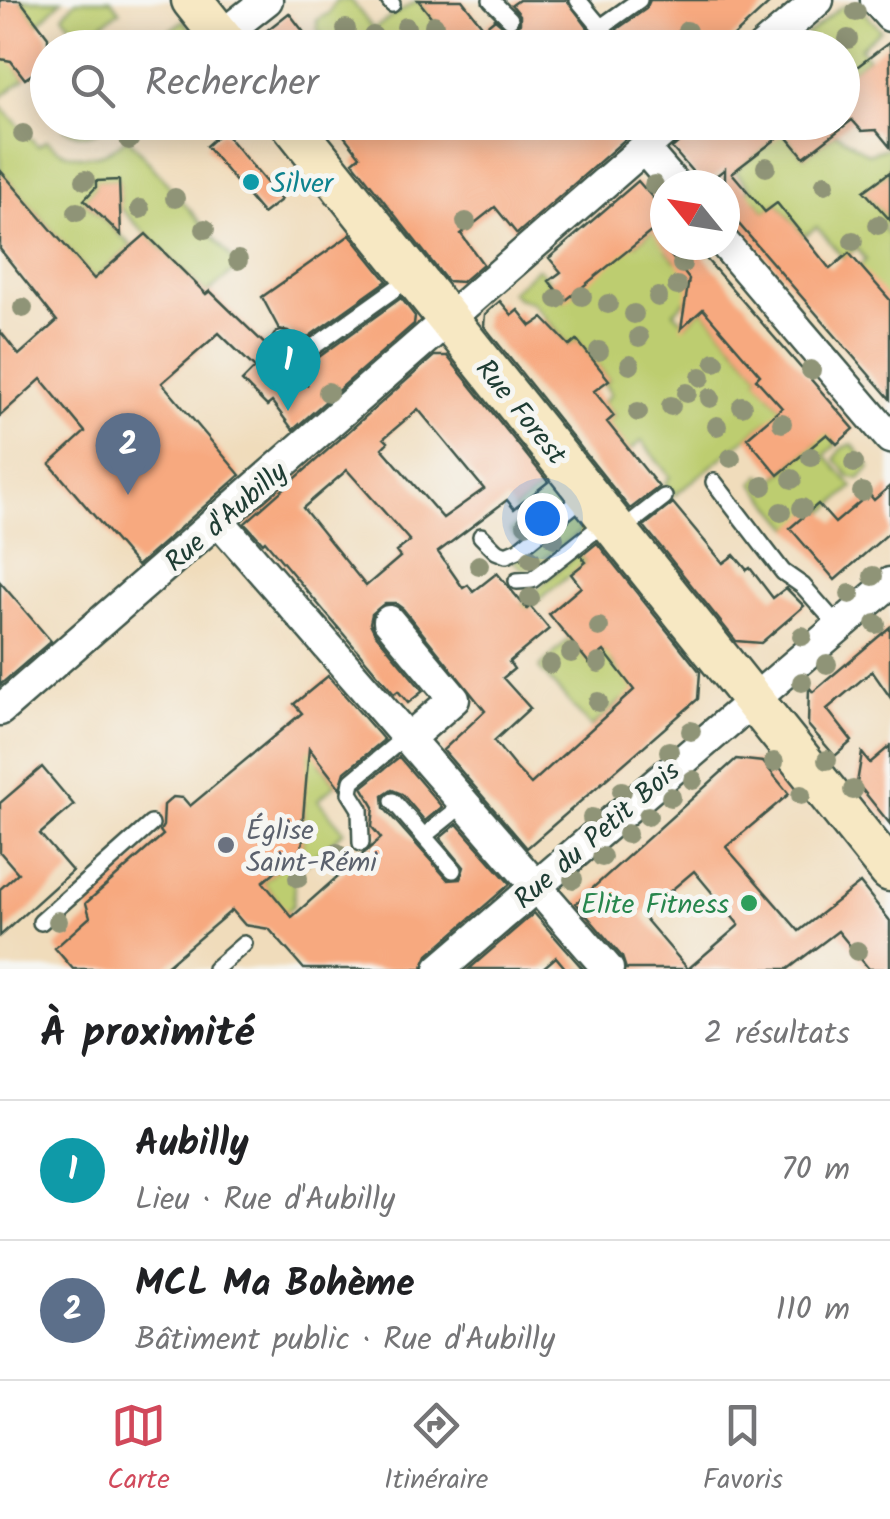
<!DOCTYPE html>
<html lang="fr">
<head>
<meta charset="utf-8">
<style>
  body { margin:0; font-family:Kalam,sans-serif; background:#f2f2f2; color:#202124 }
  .compass { position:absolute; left:650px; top:170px; width:90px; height:90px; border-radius:50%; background:#fff; box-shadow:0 5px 25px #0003; rotate:300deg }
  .you { position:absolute; left:542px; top:518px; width:35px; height:35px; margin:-25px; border:8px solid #fff; border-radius:50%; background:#1a73e8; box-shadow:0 0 0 15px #1a73e833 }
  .badge { display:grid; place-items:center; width:65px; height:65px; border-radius:50%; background:#d1495b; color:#fff; font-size:32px; font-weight:700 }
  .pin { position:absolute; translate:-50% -82px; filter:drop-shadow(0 2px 5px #0008) }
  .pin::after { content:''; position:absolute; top:52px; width:35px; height:30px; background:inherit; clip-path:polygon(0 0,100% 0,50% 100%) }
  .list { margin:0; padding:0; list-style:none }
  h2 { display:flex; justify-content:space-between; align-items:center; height:130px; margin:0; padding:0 40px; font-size:42px }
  h2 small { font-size:32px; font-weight:400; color:#757577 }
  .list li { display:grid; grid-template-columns:65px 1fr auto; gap:30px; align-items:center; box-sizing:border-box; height:140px; padding:0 40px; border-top:2px solid #e0e0e0 }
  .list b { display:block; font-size:38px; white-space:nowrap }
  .list p { margin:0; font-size:32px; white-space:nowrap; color:#757577 }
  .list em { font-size:32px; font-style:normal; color:#757577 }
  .icon { flex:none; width:55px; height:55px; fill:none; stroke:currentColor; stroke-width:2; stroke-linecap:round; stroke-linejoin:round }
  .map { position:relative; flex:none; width:890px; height:969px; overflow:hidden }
  .search { position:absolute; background:#fff; box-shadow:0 5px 25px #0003; left:30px; right:30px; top:30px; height:110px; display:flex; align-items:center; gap:25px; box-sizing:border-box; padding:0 35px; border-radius:55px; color:#757577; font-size:38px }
  .sheet { height:410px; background:#fff }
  nav { display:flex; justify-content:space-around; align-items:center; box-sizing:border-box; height:140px; border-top:2px solid #e0e0e0; background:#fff; font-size:28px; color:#757577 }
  nav a { display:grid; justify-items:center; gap:5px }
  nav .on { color:#d1495b }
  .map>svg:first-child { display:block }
</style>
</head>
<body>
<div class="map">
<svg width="890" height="969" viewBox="0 0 890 969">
  <rect width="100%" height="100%" fill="#f6f6f2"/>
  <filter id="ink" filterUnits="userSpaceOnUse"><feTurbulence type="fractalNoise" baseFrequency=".01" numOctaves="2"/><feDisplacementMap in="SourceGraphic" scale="20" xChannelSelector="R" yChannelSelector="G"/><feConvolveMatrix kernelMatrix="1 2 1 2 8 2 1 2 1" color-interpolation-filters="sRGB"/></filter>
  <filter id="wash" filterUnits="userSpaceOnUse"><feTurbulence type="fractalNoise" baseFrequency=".0048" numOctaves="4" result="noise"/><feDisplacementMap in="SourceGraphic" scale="40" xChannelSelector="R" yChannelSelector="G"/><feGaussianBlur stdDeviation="2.25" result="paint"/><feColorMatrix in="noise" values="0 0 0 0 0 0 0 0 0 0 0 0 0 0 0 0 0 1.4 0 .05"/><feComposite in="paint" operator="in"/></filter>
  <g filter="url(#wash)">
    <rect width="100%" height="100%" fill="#f0dcbb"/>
    <path fill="#bdcd70" stroke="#6e8552" stroke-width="2.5" d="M20,0h42l-24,24z
      M76,0h35l9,11 -38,27 -19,-23z
      M336,0h15l22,29 45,-29 38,47h-123l-16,-18v-9l12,-7z
      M855,3l26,27 -21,18 8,10 -25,20 -1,-30 -48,-2 45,-38z
      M184,20l7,10 -24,17h-6l-5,-7z
      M17,55v13l8,11 -25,19v-41z
      M0,105l38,41 9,-6c22,24 59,20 80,-3l112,130 -33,27 -91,-91h5l-1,-23 -22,1 -1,6 -12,14 48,45 -38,33 -94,-109z
      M72,122h35v1c-13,14 -26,15 -43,5z
      M779,127l25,30 31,-24 33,21 22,-7v25l-25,20 25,28 -7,8 7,9v73l-42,-35 18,-15 -9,-12 -14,10 -26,-31 -13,9 -27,-33 -12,9 -9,-11 -6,4 -12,-6 12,-11 -15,-17 36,-28z
      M665,220v25h7l-5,5 8,11 13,1 3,33 -17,17 12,12 17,-15 57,66 -3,4 25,29 13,-11 42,47 -12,11 28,32 -28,25 -8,-9 -5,5 3,4 -24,16 -38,-45 8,-8 8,9 48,-42 -48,-22 -94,75 -10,-12 5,-6 -28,-36 -13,10 -23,-29 8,-6 -11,-14 8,-8 -7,-10 5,-4 -32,-40 -7,6 -38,-44 -15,-4 -6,-6 27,-24 27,32 63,-66 8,10z
      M852,444l18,23 -10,12 -10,-2 -15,-18 6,-10z
      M549,482l18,23 -47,37 -10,-11 12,-11 -8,-11z
      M574,515l8,16 -48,35 -10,4 -11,-9z
      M578,553l8,9 -83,66 19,-25z
      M569,639l20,23 23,-18 8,9 -9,8 9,11 18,-18 -6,57 -10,-11 -31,27 -52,-59z
      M306,745l26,7 -12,11 16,21 -18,16 26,31 -54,46 5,9 -2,20 -16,15 -7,-16 7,-6 -14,-17 38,-33 2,-9 -16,-9 16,-13 1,-15 -11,-13 -3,-15 18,-16z"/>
    <g id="blocks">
      <path fill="#f7a97f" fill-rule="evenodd" d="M0,0h20l28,37v26l-23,16 -14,-18 -11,-2z
        M418,0h44l22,28 11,-9 13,11 12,-7v-8l-8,-10 7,-5h48l36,48h-147z
        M650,0h123l-52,48h-92l-12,-19 29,-20z
        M289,13l27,35h-63l-1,-6z
        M890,42v105l-14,-17 -14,1 -10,-11 -48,37 -20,-24 -52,40 33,39 12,-9 53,66 19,-16 41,47v99l-165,-191v-39l-21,16 -32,-37 15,-13 5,-13h45l9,12 14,-12h82v-44z
        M333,122h46l9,11 13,-11h244l-128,112 -22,-27 -34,27 22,30 -21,18 -15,-1 -94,-119 7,-6z
        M223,131l58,69 -18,14 -57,-68z
        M0,170l94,109 52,-45 60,60 4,-3 98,95 -11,-21 19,-6 85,-61 14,18 -1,8 -121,106 -21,-28 -5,4 -25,-25 13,-13 -36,-35 -57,50 78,92 -103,91 -87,-102 35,-32 -44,-53 -41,37v-85l19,24 38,-34 -57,-72z
        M890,172v48l-26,-29z
        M119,180l2,55 -37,-35 12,-13v-6z
        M638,181l27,31v33h29l160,184 -17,15 -10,-10 -49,41 -31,-37 35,-30 -26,-29 4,-4 -57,-66 -22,20 8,-50 -37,-48 -87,70 -16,-20 12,-9 -12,-14z
        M350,235l37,46 -83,59 -4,1 -12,-10 -9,-2 -17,-32z
        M500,301l12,14 6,-5 13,16 12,-8 27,28 7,-6 32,40 -15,11 20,25 -7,6 52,65 -29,22 -146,-183 1,-12z
        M434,356h13l101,126 -34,27 -7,-9 -69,52 25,36 5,-3 5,7 24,-19 30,36 3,-3 19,23 -40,33 5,7 -11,9 27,30 -36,33 21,26 16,17 103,-94 -30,-39 -15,12 -40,-49 32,-27 -10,-13 15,-12 -5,-6 16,-13 103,129 -2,27 -171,149 -84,-98 42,-39 -82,-102 -8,-6h-10l-13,11 -2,9 5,10 48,58 -15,12 -10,-12 -4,3 -129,-153 -2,2 -18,-20zM418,409l66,80 -41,29 -61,-70 6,-6 -4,-4zM347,470l63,71 -14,11 4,5 -34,29 -63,-78z
        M890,486v46l-55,48 -45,-52 28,-24 17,19 34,-29 5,6z
        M673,503l50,60 11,-8 13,15 3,-2 23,30 13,-10 18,18 -43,37 -25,-2 -92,-115z
        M0,582l51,59 -51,44z
        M890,627v70l-18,-26 -45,38 25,32 -17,15 -27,-31 1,-38 4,5z
        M328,676l56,64 -39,32 -5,16 -31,-40 -6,70 -11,9 11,13 -2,9 -38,33 29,35 89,-79 -9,-11 2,-20 -12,-20 37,-30 43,50 -17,14 -23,-27 -10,-4 -9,6 1,12 64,72 12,-1 4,-12 -24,-29 17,-14 53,60 -82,71 -6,14h-118l-35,-40 -24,-4 -13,-15 -69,59h-90l-18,-21 35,-31 -4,-14 77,-68 -3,-4 3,-5 1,-21 9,-8 10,1 7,8 112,-93 -8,-9z
        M890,746v78l-33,-41 5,-30 8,10z
        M736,759l27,3 26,32 -63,53 73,84 61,-48 30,38v48h-21l-31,-38 -50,38h-100l51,-44 -45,-54 -52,44 46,54h-62l-4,-12 -46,-54z
        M42,767l32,38 -34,29 32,37 -72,65v-47l18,-16 -18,-21v-49z
        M534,913l49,56h-17l-10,-12 -14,12h-73z"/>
    </g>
  </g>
  <g filter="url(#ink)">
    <use href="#blocks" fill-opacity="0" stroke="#3e5548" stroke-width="2.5"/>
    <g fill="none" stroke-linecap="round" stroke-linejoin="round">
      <g stroke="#3e5548" stroke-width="20">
        <path id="service" d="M389,0l3,4
          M491,0l19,19
          M578,0l40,48
          M601,27l38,-27
          M281,340l16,14 12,-4 104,-74
          M714,482l69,90 20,14 36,41
          M619,532l45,-35
          M481,536l15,15 10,4 12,-5 67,-54
          M517,581l15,-1 75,-59
          M393,801l60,69
          M424,836l41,-33
          M361,843l-1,-34 -10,-16 2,-12 54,-45
          M41,922l110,-98
          M215,969l29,-25"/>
      </g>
      <g stroke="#3e5548" stroke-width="35">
        <path id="minor" d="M876,0l14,16
          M221,36l46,-36
          M762,48l56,-48
          M644,149l31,36
          M725,244l165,194
          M219,521l389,448
          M389,621l65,78 -46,40
          M0,710l674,-588
          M440,969l450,-386"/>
      </g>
      <g stroke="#3e5548" stroke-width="45">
        <path id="secondary" d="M192,0l38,48
          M290,122l600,749"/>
      </g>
      <use href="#service" stroke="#fff" stroke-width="15"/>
      <use href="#minor" stroke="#fff" stroke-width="30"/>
      <use href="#secondary" stroke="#f7e8c3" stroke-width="40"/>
    </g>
    <g fill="#8f9477">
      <circle cx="856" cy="12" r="10"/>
      <circle cx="434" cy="25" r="10"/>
      <circle cx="406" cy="27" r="10"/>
      <circle cx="346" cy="29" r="10"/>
      <circle cx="687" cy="31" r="10"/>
      <circle cx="373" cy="36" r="10"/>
      <circle cx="848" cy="39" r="10"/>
      <circle cx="23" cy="134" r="10"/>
      <circle cx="129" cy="140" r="10"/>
      <circle cx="766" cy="167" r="10"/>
      <circle cx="85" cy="180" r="10"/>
      <circle cx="825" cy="184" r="10"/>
      <circle cx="654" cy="185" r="10"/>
      <circle cx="175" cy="198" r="10"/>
      <circle cx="140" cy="209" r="10"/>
      <circle cx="77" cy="212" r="10"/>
      <circle cx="466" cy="222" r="10"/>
      <circle cx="878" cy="225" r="10"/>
      <circle cx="205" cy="229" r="10"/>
      <circle cx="853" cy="241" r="10"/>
      <circle cx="238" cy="260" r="10"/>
      <circle cx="682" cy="264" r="10"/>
      <circle cx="677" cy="286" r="10"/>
      <circle cx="582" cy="296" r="10"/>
      <circle cx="658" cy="297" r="10"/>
      <circle cx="557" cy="299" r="10"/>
      <circle cx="608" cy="304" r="10"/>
      <circle cx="23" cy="308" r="10"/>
      <circle cx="634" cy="314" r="10"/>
      <circle cx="639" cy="337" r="10"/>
      <circle cx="599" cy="351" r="10"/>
      <circle cx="715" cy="362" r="10"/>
      <circle cx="630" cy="365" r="10"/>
      <circle cx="811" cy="370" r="10"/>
      <circle cx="701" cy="377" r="10"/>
      <circle cx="328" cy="392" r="10"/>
      <circle cx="687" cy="393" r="10"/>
      <circle cx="710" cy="398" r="10"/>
      <circle cx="671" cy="406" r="10"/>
      <circle cx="742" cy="406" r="10"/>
      <circle cx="638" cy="412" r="10"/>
      <circle cx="782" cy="423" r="10"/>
      <circle cx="717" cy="426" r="10"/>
      <circle cx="811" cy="457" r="10"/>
      <circle cx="731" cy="458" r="10"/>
      <circle cx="854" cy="463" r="10"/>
      <circle cx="792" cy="479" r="10"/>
      <circle cx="763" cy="486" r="10"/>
      <circle cx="862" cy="492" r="10"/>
      <circle cx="802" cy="508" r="10"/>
      <circle cx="781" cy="512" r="10"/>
      <circle cx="526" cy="524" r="10"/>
      <circle cx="554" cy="538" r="10"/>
      <circle cx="531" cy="559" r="10"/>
      <circle cx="479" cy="565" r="10"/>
      <circle cx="873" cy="576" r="10"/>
      <circle cx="850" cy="594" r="10"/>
      <circle cx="530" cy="598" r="10"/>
      <circle cx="876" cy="624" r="10"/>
      <circle cx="599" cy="627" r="10"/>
      <circle cx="802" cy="636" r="10"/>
      <circle cx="571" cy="653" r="10"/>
      <circle cx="599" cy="663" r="10"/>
      <circle cx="550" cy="664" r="10"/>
      <circle cx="827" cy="664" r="10"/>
      <circle cx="802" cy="682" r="10"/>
      <circle cx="598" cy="702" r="10"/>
      <circle cx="691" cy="731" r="10"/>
      <circle cx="669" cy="751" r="10"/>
      <circle cx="827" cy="760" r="10"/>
      <circle cx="774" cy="762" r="10"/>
      <circle cx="693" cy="780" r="10"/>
      <circle cx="853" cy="790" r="10"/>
      <circle cx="622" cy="791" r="10"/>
      <circle cx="801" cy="795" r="10"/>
      <circle cx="671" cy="797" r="10"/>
      <circle cx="648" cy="816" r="10"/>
      <circle cx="592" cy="818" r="10"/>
      <circle cx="627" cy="834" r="10"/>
      <circle cx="337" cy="853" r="10"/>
      <circle cx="602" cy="857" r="10"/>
      <circle cx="298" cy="878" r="10"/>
      <circle cx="573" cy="879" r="10"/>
      <circle cx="58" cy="921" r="10"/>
      <circle cx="857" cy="951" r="10"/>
    </g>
  </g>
  <circle fill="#0f9aa8" stroke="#f6f6f2" stroke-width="4" cx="251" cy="182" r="10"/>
  <circle fill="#6b7280" stroke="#f6f6f2" stroke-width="4" cx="226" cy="845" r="10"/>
  <circle fill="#2e9e5b" stroke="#f6f6f2" stroke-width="4" cx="749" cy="903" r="10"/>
  <g text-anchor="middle" stroke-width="10" stroke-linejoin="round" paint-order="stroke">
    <g font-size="28" fill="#0d838f" stroke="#f6f6f2" text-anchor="start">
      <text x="271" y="192">Silver</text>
    </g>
    <g font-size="28" fill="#1f3d34" stroke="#f6f6f2">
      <text transform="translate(522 411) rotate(51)" y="10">Rue Forest</text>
      <text transform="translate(225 516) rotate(-41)" y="10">Rue d'Aubilly</text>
      <text transform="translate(596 834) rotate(-41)" y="10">Rue du Petit Bois</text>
    </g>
    <g font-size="28" fill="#5b616d" stroke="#f6f6f2" text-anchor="start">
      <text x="246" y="839">Église<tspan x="246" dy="32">Saint-Rémi</tspan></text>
    </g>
    <g font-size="28" fill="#27864d" stroke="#f6f6f2" text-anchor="end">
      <text x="729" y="913">Elite Fitness</text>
    </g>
  </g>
</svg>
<svg class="compass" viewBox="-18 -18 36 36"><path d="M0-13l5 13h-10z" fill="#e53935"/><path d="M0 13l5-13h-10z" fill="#757577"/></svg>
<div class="you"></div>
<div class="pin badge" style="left:288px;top:411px;background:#0f9aa8">1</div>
<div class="pin badge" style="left:128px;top:495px;background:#5c6f8a">2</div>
<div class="search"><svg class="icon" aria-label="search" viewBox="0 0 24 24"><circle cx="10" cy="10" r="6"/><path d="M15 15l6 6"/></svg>Rechercher</div>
</div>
<section class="sheet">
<h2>À proximité<small>2 résultats</small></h2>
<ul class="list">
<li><span class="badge" style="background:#0f9aa8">1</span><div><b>Aubilly</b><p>Lieu · Rue d'Aubilly</p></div><em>70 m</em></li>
<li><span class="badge" style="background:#5c6f8a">2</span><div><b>MCL Ma Bohème</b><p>Bâtiment public · Rue d'Aubilly</p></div><em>110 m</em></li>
</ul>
</section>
<nav>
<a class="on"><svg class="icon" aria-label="map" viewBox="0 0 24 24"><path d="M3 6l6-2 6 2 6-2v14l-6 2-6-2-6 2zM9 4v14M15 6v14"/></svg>Carte</a>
<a><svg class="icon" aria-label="directions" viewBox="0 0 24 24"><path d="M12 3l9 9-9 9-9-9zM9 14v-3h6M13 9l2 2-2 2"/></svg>Itinéraire</a>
<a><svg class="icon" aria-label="saved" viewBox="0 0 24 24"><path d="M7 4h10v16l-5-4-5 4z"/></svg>Favoris</a>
</nav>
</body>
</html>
